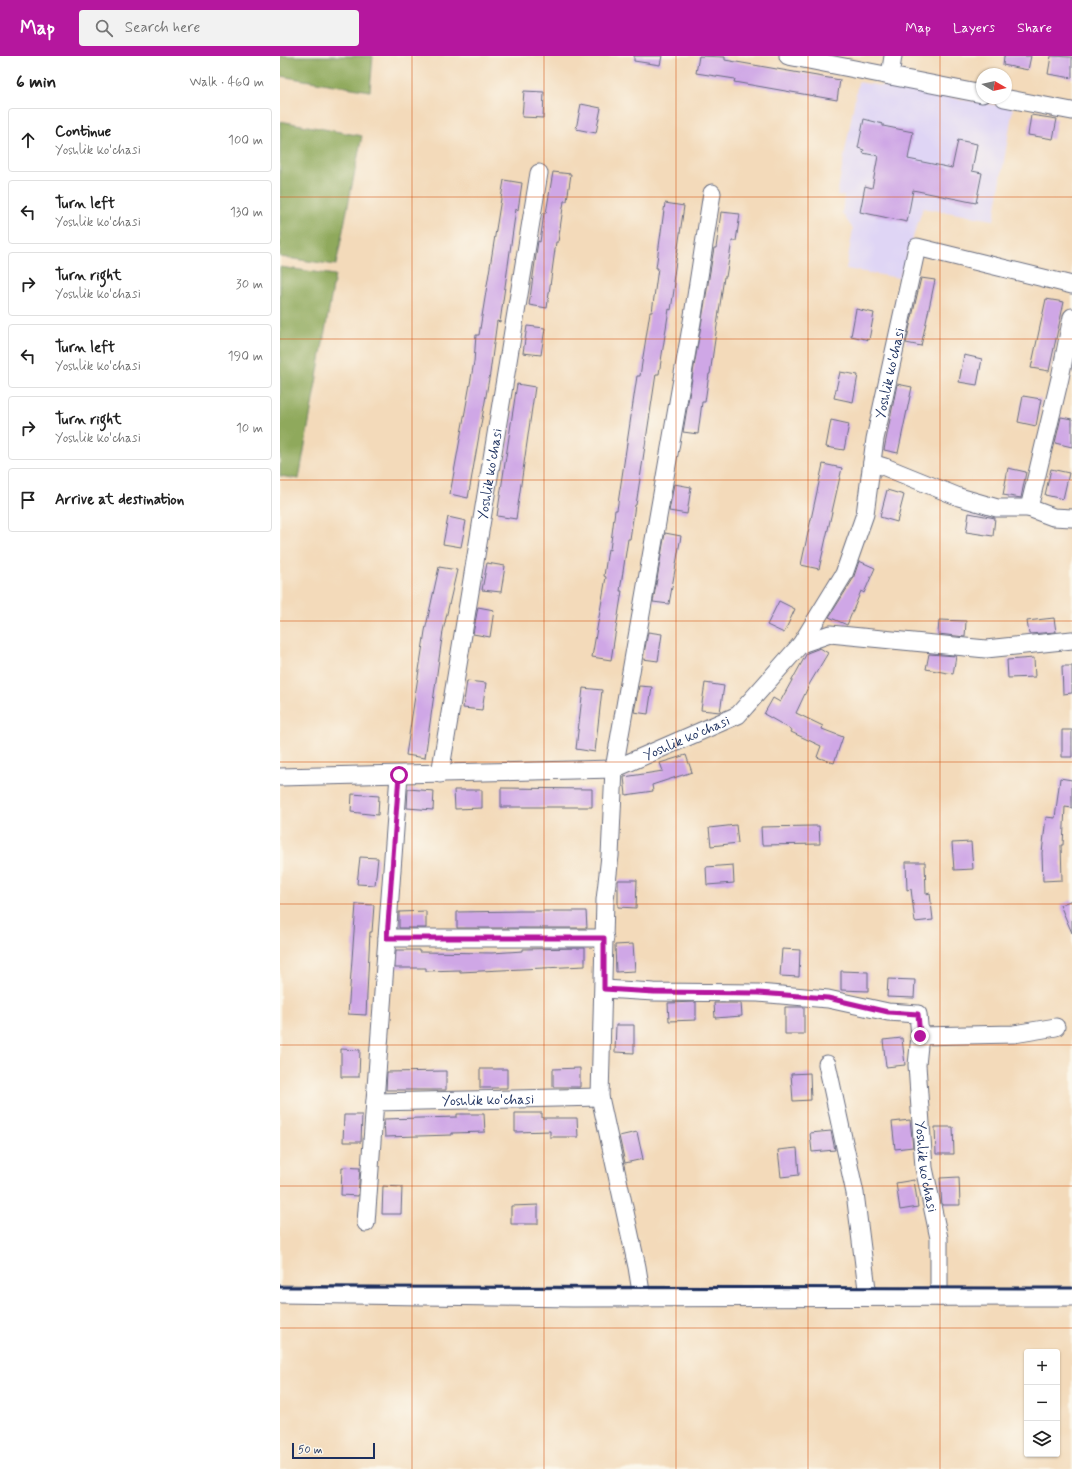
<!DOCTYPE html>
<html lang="en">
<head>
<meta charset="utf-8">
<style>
  body { margin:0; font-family:Mynerve,sans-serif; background:#f2f2f2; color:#222 }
  .controls { position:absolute; right:12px; bottom:12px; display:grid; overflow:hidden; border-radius:4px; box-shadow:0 1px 3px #0004 }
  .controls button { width:36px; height:36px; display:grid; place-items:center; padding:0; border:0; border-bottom:1px solid #e0e0e0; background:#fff; color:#222; font:20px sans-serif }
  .compass { position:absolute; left:696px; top:12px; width:36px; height:36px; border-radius:50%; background:#fff; box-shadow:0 1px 3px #0004; rotate:99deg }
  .scale { position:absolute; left:12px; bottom:10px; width:83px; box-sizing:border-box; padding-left:4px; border:2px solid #1b2f5e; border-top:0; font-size:11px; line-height:14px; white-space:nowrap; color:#1b2f5e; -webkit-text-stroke:3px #fbf7ec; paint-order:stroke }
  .stop { position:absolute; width:12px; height:12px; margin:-9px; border:3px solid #b5179e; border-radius:50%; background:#fff }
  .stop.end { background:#b5179e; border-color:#fff; box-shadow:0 1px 4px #0008 }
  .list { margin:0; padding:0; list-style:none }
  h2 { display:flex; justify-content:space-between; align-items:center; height:52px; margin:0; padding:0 16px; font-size:17px }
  h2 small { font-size:13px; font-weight:400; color:#767676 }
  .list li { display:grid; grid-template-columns:26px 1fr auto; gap:12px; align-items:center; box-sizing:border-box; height:64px; margin:0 8px 8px; padding:0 8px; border:1px solid #e0e0e0; border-radius:4px }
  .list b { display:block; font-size:15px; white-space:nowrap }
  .list p { margin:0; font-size:13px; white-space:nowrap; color:#767676 }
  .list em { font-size:13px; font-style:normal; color:#767676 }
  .icon { flex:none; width:22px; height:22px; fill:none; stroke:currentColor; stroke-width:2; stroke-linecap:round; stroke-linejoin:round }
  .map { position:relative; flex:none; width:792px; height:1413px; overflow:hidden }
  header { display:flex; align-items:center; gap:24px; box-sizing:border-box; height:56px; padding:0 20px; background:#b5179e; color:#fff }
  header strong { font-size:19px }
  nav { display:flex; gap:22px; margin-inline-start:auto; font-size:14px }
  .search { width:280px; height:36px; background:#f2f2f2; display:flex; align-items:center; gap:10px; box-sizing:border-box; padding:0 14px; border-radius:4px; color:#767676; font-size:15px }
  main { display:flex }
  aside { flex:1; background:#fff }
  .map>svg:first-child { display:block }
</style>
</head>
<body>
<header>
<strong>Map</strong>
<div class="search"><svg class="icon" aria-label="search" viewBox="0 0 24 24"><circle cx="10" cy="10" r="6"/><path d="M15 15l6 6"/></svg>Search here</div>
<nav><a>Map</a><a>Layers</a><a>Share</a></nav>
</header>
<main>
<aside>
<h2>6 min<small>Walk · 460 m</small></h2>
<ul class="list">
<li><svg class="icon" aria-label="ahead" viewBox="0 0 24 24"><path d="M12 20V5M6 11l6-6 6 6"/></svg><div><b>Continue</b><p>Yoshlik ko'chasi</p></div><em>100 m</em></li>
<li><svg class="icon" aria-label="left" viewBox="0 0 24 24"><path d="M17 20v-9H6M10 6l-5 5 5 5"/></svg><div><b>Turn left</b><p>Yoshlik ko'chasi</p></div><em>130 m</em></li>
<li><svg class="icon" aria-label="right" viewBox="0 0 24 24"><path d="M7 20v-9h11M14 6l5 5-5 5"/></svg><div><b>Turn right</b><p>Yoshlik ko'chasi</p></div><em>30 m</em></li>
<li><svg class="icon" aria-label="left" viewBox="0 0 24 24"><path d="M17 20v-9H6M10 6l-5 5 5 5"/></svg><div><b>Turn left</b><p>Yoshlik ko'chasi</p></div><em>190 m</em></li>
<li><svg class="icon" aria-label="right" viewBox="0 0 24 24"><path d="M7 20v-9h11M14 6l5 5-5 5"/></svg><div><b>Turn right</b><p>Yoshlik ko'chasi</p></div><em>10 m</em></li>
<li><svg class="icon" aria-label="arrive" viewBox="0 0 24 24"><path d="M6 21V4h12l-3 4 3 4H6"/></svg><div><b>Arrive at destination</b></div></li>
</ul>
</aside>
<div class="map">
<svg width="792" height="1413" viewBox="0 0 792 1413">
  <rect width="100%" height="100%" fill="#fbf7ec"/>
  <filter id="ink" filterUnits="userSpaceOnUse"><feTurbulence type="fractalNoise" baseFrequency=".025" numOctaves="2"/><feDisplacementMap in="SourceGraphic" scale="8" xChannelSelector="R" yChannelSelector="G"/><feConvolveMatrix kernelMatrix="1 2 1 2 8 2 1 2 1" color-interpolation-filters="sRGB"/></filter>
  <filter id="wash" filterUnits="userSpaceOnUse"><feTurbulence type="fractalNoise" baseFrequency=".012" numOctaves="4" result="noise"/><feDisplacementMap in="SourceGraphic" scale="16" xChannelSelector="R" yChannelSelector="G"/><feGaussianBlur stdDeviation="0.9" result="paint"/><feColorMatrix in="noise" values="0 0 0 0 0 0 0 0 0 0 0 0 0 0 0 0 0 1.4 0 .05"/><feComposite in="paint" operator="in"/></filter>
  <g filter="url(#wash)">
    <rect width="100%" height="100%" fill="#f3daba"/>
    <path fill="#dfd5f5" d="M578,26l155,26 -19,112 -71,-12 -24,70 -53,-9 7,-40 -11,-16 2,-17 -7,-1z"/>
    <path fill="#8fa95b" stroke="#556c5c" d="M0,0h93l-3,35 -90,-15z
      M0,65l82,15 -26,129 -56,-8z
      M0,211l55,8 -36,204 -19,-3z"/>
    <g id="blocks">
      <path fill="#cfa7e6" d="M354,0h28l-2,9 -26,-4z
        M419,0l26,1v3l115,20 -3,20 -103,-18 1,-3 -39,-6z
        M724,0h27l-3,14 -25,-5z
        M771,0l21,1v21l-24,-4z
        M244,35l20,1 -1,26 -21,-1z
        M301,48l20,4 -5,25 -20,-4z
        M751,59l26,4 -4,20 -25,-4z
        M584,63l19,5v2l30,6 -5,27 44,9 6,-28 19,4 -5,27 10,2 -6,30 -63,-13 -6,32 -47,-10 5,-26 7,2 6,-32 -15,-3 1,-3 -6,-2z
        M273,116l18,2 -4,27h-3l-6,41h-2l-9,66 -18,-3 9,-64 2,1 4,-29h2z
        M224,124l18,3 -4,27 -2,-1 -16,113 -3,-1 -7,52 -22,125 -18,-4 24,-132 2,-27h3z
        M385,147l19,3 -11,76 2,1 -4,27 -2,-1 -10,65h-3l-20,131h-1l-5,34h-2l-8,52h2l-11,69 -19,-3 14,-80 -2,-1 4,-27 2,1 5,-40h2l20,-134h3l10,-64h2l6,-44h-2z
        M441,156l19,2 -4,27h-4l-6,36h-2l-14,97h-1l-4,28h-3l-4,32 -15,-2 31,-184h2z
        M641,222l14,2 -14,66 -15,-3z
        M766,243l18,3 -15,69 -18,-3z
        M576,253l18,4 -5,27 -18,-4z
        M247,270l18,2 -4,27 -18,-2z
        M684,299l18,4 -5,26 -18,-3z
        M560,316l18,3 -5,27 -19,-4z
        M237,328l18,3 -19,132 -19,-3z
        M617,328l15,3 -14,66 -14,-3z
        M743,340l18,3 -5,27 -18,-4z
        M781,361l11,2v28l-17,-4z
        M551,364l18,4 -5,26 -18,-3z
        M543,408l19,4 -23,101 -18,-4z
        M728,412l18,4 -5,26 -18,-3z
        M771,413l18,4 -6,26 -18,-4z
        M394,428l17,3 -4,27 -18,-3z
        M607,434l17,5 -7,27 -17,-5z
        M689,457l26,5 -2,18 -27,-4z
        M168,461l18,4 -5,26 -18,-3z
        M385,477l16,3 -12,68 -16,-2z
        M579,505l16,7 -11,25 -3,-2 -14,34 -18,-8 24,-38z
        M207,507l18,3 -4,26 -19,-2z
        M159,511l18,3 -14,61 -18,127 -19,-3 19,-124z
        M499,545l16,8 -11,24 -17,-8z
        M198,551l16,3 -4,27 -17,-3z
        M774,562l2,14 -27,2 -2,-13z
        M659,564l27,1 -1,16 -27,-3z
        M368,576l14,2 -4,27 -15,-2z
        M540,592l8,5 -18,30 -14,30 27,13 -1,3 21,8 -9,26 -17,-6 4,-11 -30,-14 1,-2 -28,-16 9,-16 7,4 27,-49z
        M649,598l27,2 -3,18 -27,-5z
        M754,602l1,19 -27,1 -1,-18z
        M782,610h10v27l-9,1z
        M187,625l19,2 -4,27 -19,-2z
        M425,627l19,3 -4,26 -19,-2z
        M359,630l13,1 -4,27 -14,-2z
        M303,632l19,2 -7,62 -19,-3z
        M782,674h10v27h-10z
        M406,699l6,17 -40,13 1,6 -27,4 -2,-18 39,-6 -3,-8z
        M780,722l12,2v28l-7,-1 -2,38h-2l1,35 -19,1 -1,-28 4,-36 9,1z
        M221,732l91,1v18h-91z
        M128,733l26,2 -1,19 -26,-2z
        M174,734h28v18l-27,1z
        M72,738l27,2 -1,19 -27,-3z
        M456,769l2,18 -27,3 -2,-18z
        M532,770h7l1,18 -58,1 -1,-18z
        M691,786l2,27 -19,1 -2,-27z
        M80,801l18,1 -3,27 -18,-1z
        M626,806h19l1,32 4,-1 3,27 -18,2 -4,-33 -4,1z
        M453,809l1,18 -27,2 -1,-18z
        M338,824h19l-1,28 -18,-1z
        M792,844v33l-12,-28z
        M76,848l18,1 -2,27h-2l-4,83 -18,-1z
        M146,855v17h-27v-16z
        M242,855h64l1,17h-130v-16z
        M353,888l2,27 -19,1 -1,-27z
        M305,892v18l-125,6v-2l-34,1v-3h-31l1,-18h23v2l73,1 31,-2v-2z
        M502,893l18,1 -1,27 -19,-1z
        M561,915l27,1v19l-27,-1z
        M608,923l27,1 -1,18 -27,-1z
        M416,946v18l-27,1 -1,-18z
        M434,947h27l1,13 -27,2z
        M505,951h19v27h-19z
        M336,969h18v28l-19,-1z
        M622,982l3,27 -19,2 -3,-27z
        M61,993l19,1 -1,27h-18z
        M300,1012v19h-27v-18z
        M200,1013h27v19h-27z
        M166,1015v19h-60l1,-18z
        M530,1017l1,27 -18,1 -2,-27z
        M235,1057h27v5h35l1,19h-28v-6l-35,1z
        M177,1058h27l1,18 -33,1v2l-67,2 -1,-18 73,-2z
        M64,1059h18l-1,27h-18z
        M630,1064l3,27 -18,2 -3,-27z
        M655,1071h18l1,27h-18z
        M551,1075l4,19 -23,2 -2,-19z
        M357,1076l6,27 -18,4 -6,-27z
        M517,1092l2,27 -18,2 -3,-27z
        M62,1111l18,1 -2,28 -17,-1z
        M679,1121l1,28h-18l-2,-27z
        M634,1124l4,27 -18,3 -4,-27z
        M103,1130l19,1 -1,27h-19z
        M258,1149v19h-27v-18z"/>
    </g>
  </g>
  <g filter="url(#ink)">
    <use href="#blocks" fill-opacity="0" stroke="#676b7e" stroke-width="1"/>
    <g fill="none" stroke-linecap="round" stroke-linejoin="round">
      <g stroke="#676b7e" stroke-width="19">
        <g id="minor">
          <path d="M508,0l194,38"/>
          <path d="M610,20l3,-20"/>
          <path d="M724,42l68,13"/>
          <path d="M792,261l-12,61 -31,130 24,9 19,1"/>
          <path d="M592,407l13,4 74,30 38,11h32"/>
          <path d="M521,588l29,-10 156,15 86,-9"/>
          <path id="s1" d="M160,718l99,-601"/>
          <path id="s2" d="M0,721l334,-8 124,-54 63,-71 43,-70 21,-60 10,-75 42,-192 155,38"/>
          <path d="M107,882h218"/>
          <path id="s3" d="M324,933l50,3 104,1 70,6 60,13 30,2 2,22 -3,29 7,103 15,70v59"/>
          <path d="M640,980l94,-2 42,-7"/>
          <path d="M547,1008l28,129 13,104"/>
          <path id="s4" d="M95,1046l225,-5"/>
          <path d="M86,1167l33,-448"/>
          <path d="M0,1238l293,4 499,-1"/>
          <path d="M362,1242l-5,-31 -37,-170 5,-197 5,-44 4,-87 78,-447 20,-129"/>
        </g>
      </g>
      <use href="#minor" stroke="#fff" stroke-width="17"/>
      <path stroke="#1b2f5e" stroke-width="3" d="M0,1231l792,1"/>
    </g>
  </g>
  <g fill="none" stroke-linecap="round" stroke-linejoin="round" filter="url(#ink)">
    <path stroke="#b5179e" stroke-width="5" d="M119,719l-12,163h217v51l50,3 104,1 70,5 60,14 30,2 2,22"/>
  </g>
  <path fill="none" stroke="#d45514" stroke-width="1" stroke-opacity="0.55" d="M132,0v1413M264,0v1413M396,0v1413M528,0v1413M660,0v1413M0,141h792M0,283h792M0,424h792M0,565h792M0,706h792M0,848h792M0,989h792M0,1130h792M0,1272h792"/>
  <g text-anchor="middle" stroke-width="3" stroke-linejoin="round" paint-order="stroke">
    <g font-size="14" fill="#1b2f5e" stroke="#fbf7ec">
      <text dy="5" stroke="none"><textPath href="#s2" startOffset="853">Yoshlik ko'chasi</textPath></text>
      <text dy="5" stroke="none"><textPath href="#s1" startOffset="304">Yoshlik ko'chasi</textPath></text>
      <text dy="5" stroke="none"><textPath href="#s2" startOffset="413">Yoshlik ko'chasi</textPath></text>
      <text dy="5" stroke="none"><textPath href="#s4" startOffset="113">Yoshlik ko'chasi</textPath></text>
      <text dy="5" stroke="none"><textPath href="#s3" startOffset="469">Yoshlik ko'chasi</textPath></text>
    </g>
  </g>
</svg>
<div class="controls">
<button>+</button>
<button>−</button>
<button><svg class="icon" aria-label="layers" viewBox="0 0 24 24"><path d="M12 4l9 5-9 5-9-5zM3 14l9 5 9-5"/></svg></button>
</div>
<svg class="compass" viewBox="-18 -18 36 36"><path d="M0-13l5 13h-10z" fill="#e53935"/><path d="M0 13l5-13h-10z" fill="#767676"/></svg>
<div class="scale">50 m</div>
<div class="stop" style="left:119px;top:719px"></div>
<div class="stop end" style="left:640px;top:980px"></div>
</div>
</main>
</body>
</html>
